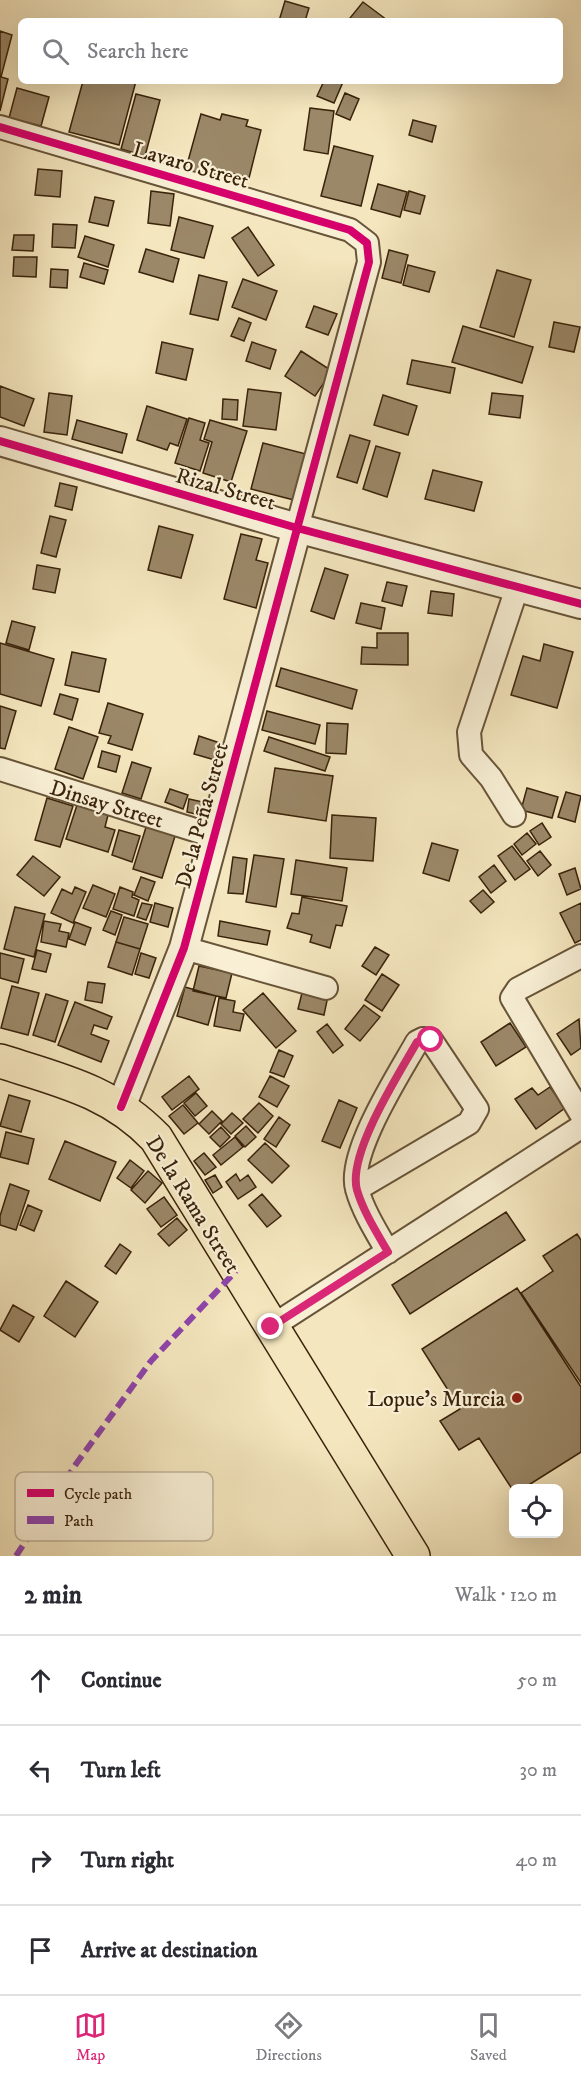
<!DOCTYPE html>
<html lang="en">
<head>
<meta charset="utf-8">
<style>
  body { margin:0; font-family:"IM FELL DW Pica",serif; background:#f2f2f3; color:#2b2b33 }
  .controls { position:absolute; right:18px; bottom:18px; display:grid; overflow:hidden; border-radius:9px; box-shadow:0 6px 24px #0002 }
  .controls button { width:54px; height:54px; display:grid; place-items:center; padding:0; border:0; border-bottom:2px solid #e1e1e2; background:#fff; color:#2b2b33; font:30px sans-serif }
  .stop { position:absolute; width:18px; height:18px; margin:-14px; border:4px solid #db2777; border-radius:50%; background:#fff }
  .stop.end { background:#db2777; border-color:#fff; box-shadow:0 2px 6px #0008 }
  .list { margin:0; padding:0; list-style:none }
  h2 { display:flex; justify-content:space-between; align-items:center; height:78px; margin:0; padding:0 24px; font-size:26px }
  h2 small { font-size:20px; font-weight:400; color:#7c7c81 }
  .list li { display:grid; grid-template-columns:39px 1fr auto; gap:18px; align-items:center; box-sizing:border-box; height:90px; padding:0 24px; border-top:2px solid #e1e1e2 }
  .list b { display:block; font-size:22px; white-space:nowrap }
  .list em { font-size:20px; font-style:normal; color:#7c7c81 }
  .icon { flex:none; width:33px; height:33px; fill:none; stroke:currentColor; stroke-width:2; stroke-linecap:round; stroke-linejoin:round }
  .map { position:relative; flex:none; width:581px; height:1556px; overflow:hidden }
  .search { position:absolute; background:#fff; box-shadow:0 6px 24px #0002; left:18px; right:18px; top:18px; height:66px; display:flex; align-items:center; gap:15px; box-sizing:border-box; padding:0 21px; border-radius:9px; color:#7c7c81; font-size:22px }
  .sheet { height:438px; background:#fff }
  nav { display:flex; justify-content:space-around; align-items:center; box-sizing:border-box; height:84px; border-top:2px solid #e1e1e2; background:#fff; font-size:16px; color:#7c7c81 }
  nav a { display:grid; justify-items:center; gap:3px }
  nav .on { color:#db2777 }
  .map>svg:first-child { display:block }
</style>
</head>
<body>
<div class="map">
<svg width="581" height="1556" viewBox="0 0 581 1556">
  <rect width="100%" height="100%" fill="#f4e6be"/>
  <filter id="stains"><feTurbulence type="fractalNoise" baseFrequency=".00333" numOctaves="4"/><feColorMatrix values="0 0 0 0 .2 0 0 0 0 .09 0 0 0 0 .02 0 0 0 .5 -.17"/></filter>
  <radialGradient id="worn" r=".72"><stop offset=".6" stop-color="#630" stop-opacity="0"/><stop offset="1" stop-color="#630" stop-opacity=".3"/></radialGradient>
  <path fill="#9b8868" stroke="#3a230b" stroke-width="1.5" d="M285,1l24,7 -4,13h-26z
    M363,2l24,18 -33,1 -4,-3z
    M0,31l12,4 -11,42 7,2 -8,32z
    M83,81h53l-17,64 -50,-13z
    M324,81l19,1 -9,21 -17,-7z
    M17,88l32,9 -8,29 -32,-8z
    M345,93l14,6 -9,21 -14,-6z
    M136,94l24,6 -15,56 -24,-7z
    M310,108l24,3 -6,43 -24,-4z
    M201,114l19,6 2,-6 26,6 -2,6 15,4 -12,48 -33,-9 -3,11 -28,-8z
    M413,120l23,6 -4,16 -23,-7z
    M334,146l39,10 -12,50 -40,-10z
    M38,169l24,2 -2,26 -25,-2z
    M378,184l29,8 -7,25 -29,-8z
    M151,191l23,3 -4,32 -22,-3z
    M409,191l16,5 -5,18 -16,-4z
    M95,197l19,4 -6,25 -19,-4z
    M179,217l34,9 -9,32 -33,-8z
    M53,224l24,1 -2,23 -23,-1z
    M248,227l26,38 -16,11 -26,-38z
    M14,235h20l-1,16 -21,-1z
    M85,236l29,9 -6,22 -30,-10z
    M146,249l33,10 -6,23 -34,-10z
    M389,250l19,5 -7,28 -19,-5z
    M14,257h23l-1,20 -23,-1z
    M84,263l24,7 -4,14 -24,-7z
    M408,265l27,7 -6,20 -26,-7z
    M51,269l17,1 -1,18 -17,-1z
    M497,270l34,10 -17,57 -34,-10z
    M199,275l28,7 -9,38 -28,-6z
    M243,279l34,12 -11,29 -34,-13z
    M314,306l23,8 -9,21 -22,-8z
    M239,318l12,5 -7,18 -13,-5z
    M554,322l26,5 -6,25 -25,-5z
    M463,326l70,21 -11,36 -70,-21z
    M162,342l31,7 -7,31 -30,-7z
    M252,342l24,8 -6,19 -24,-8z
    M301,351l31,20 -17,25 -30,-20z
    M412,360l43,8 -5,25 -43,-9z
    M0,386l34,13 -10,27 -24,-9z
    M248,389l33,4 -5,37 -33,-4z
    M49,393l23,3 -5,39 -23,-3z
    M492,393l31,3 -3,22 -31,-4z
    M383,395l34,11 -9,29 -34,-10z
    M223,399l15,1 -1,20 -15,-1z
    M147,406l40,13 -9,27 -8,-3 -3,7 -30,-10z
    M189,418l16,5 -5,17 9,3 -9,28 -25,-8z
    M77,420l50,14 -5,19 -50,-14z
    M210,420l37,11 -16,51 -28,-9 9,-31 -8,-3z
    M350,435l20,6 -13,42 -20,-6z
    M263,443l43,11 -12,46 -43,-11z
    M376,446l24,7 -13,44 -24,-8z
    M433,470l49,12 -8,29 -49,-12z
    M60,483l17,4 -5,23 -17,-4z
    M50,516l16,4 -10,37 -15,-4z
    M159,526l34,9 -12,43 -33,-8z
    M241,534l21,5 -6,21 12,3 -12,45 -32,-9z
    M37,565l23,4 -5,24 -22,-4z
    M325,568l23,7 -14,44 -23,-8z
    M387,582l20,4 -5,20 -20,-5z
    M431,591l23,3 -2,22 -24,-3z
    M361,603l24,5 -4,21 -25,-6z
    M12,621l23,6 -6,23 -23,-7z
    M377,633h31v32l-47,-1 1,-17 15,1z
    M0,643l54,16 -13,47 -41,-12z
    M544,644l29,8 -16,56 -46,-13 12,-39 17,5z
    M72,652l34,7 -7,33 -34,-7z
    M281,668l76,22 -5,19 -76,-23z
    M60,694l18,5 -6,21 -18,-6z
    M108,703l35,11 -11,36 -24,-7 3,-7 -12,-3z
    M0,706l16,5 -11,38 -5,-1z
    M267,711l53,14 -5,19 -53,-14z
    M327,723l21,1 -2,30 -20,-1z
    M69,727l29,10 -15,42 -28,-10z
    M199,736l21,7 -5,17 -21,-6z
    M269,737l61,20 -5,14 -61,-20z
    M102,751l18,5 -4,16 -18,-5z
    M132,762l19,6 -10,31 -19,-6z
    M275,768l58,8 -7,45 -58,-9z
    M527,788l31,9 -6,21 -31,-8z
    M170,789l18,6 -5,14 -18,-7z
    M566,792l15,4 -6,26 -17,-5z
    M47,798l26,8 -13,41 -25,-7z
    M189,799l14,3 -3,13 -13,-3z
    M77,805l31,10 -3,12 10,3 -7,22 -42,-13z
    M332,815l44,3 -3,43 -43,-3z
    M542,823l9,14 -12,8 -9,-14z
    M147,824l29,9 -14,45 -29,-9z
    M119,830l21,6 -8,26 -20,-7z
    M527,833l9,11 -14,11 -8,-11z
    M432,843l26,7 -9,31 -26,-8z
    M512,846l18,23 -15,11 -17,-24z
    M540,851l11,14 -13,11 -11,-15z
    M254,855l30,4 -8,48 -30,-5z
    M33,856l27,21 -16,19 -27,-21z
    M233,857l14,2 -4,35 -15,-1z
    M296,860l51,8 -5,33 -51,-7z
    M494,865l12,16 -15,12 -12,-16z
    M575,868l6,21 -14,6 -8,-21z
    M141,877l14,5 -7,19 -14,-6z
    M93,885l22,9 -9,23 -23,-9z
    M75,887l11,5 -13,31 -22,-10 11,-24 10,5z
    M120,887l13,5 -1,5 7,3 -5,16 -21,-7z
    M483,890l11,12 -13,11 -11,-12z
    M302,897l45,9 -5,20 -6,-1 -6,23 -20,-6 2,-7 -25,-7 5,-15 7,1z
    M142,903l10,2 -6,15 -9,-3z
    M155,903l18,5 -5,19 -18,-5z
    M581,903v37l-6,3 -15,-30z
    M15,907l30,7 -11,43 -30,-8z
    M111,911l11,4 -7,20 -12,-5z
    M124,917l24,7 -8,25 -24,-7z
    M44,921l17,3 -2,7 10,2 -3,14 -25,-5z
    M220,921l50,10 -3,14 -49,-9z
    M75,922l16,6 -6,17 -16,-6z
    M116,942l24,7 -8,26 -24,-8z
    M375,947l14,8 -13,20 -14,-9z
    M37,950l14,4 -5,18 -14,-3z
    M0,953l24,6 -6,24 -18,-5z
    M141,953l15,5 -7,20 -14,-4z
    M199,966l33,7 -6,25 -33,-7z
    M382,974l17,11 -17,26 -17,-11z
    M88,982l17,2 -3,19 -17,-3z
    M304,985l25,6 -5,24 -26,-6z
    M12,986l27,7 -11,42 -27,-7z
    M185,987l31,9 -8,29 -31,-9z
    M263,993l33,38 -20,17 -33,-38z
    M46,994l22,7 -13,41 -22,-7z
    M219,998l16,3 -2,11 11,2 -4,17 -26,-5z
    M75,1002l37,15 -5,12 -13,-4 -3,9 18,7 -8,21 -43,-17z
    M364,1005l16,12 -20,24 -15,-12z
    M579,1019l2,29 -10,7 -14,-21z
    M510,1023l16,24 -30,19 -15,-24z
    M327,1024l16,21 -10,8 -16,-21z
    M279,1050l14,6 -9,21 -14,-5z
    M189,1076l10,13 -27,21 -10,-13z
    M270,1076l19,10 -12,21 -18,-10z
    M550,1087l15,21 -29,21 -21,-30 17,-11 6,7z
    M196,1093l11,13 -12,10 -11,-13z
    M9,1095l21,6 -9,31 -21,-6z
    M339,1100l18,8 -17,40 -18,-7z
    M259,1103l14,13 -15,17 -15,-14z
    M183,1105l15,18 -14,11 -15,-18z
    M212,1111l10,10 -13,13 -10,-10z
    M232,1113l11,10 -12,11 -10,-10z
    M279,1117l11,8 -14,22 -12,-8z
    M246,1126l10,11 -11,10 -10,-11z
    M221,1127l9,10 -10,10 -10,-10z
    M6,1132l28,7 -6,25 -28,-7z
    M235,1137l8,10 -22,18 -8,-10z
    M65,1141l51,21 -16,39 -51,-22z
    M265,1143l24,23 -17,17 -24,-23z
    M204,1153l12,14 -11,8 -11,-14z
    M130,1160l14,11 -13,17 -14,-10z
    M148,1171l14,12 -17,20 -14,-13z
    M236,1174l4,7 8,-6 8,12 -18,12 -12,-17z
    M215,1175l7,12 -9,6 -8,-13z
    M10,1184l19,7 -13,39 -16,-5v-9z
    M262,1194l19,22 -14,11 -18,-22z
    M164,1197l13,18 -16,12 -14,-18z
    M28,1205l14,6 -8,20 -14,-6z
    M506,1212l19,28 -115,74 -18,-29z
    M177,1218l10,12 -18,16 -11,-12z
    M577,1234l4,6v143l-60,-90 32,-22 -10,-15z
    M120,1244l11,8 -15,22 -11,-8z
    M66,1281l32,21 -23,35 -31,-21z
    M517,1288l64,99v65l-57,36h-10v4l-35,-54 -20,12 -19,-29 20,-12 -38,-60z
    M13,1305l21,12 -15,25 -19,-12z"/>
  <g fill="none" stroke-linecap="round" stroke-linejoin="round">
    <g stroke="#685438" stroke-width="26">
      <path id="minor" d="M0,127l350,103 17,13 2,19 -72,266
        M0,769l214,67
        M514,815l-23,-37 -20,-23 -2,-23 48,-144
        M184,948l142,40
        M581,956l-63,33 -6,9 69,116
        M357,1189l112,-66 8,-14 -46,-69 -8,-1 -6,3c-18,32 -70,112 -60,147 6,22 20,44 31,63
        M271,1327l310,-200"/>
    </g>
    <g stroke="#685438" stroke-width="32">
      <path id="tertiary" d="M0,441l297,87 284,76
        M121,1107l63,-159 113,-420"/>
    </g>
    <g stroke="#3a230b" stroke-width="36">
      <path id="trunk" d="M0,1061c60,19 111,30 156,77l257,418"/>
    </g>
    <use href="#minor" stroke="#f8efd5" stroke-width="22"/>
    <use href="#tertiary" stroke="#f8efd5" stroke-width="28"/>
    <use href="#trunk" stroke="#f4e6be" stroke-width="33"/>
    <path stroke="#8e44ad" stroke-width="6" stroke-dasharray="12 6" stroke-linecap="butt" d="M16,1556l60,-92 75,-103 85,-90"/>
    <g stroke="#f8efd5" stroke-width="11">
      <path id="cycleway" d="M0,127l350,103 17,13 2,19 -185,686 -63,159
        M0,441l297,87 284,76"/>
    </g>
    <use href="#cycleway" stroke="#d6006c" stroke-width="8"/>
  </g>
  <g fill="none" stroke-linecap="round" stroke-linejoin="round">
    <path stroke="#db2777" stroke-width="8" d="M271,1327l117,-75c-11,-19 -25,-41 -31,-62 -10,-36 42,-116 60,-148l6,-3 8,1"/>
  </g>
  <circle fill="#8f2418" stroke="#f8efd5" stroke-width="2" cx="517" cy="1398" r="6"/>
  <g text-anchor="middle" stroke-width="4.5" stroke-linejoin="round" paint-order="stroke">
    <g font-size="22" fill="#3a230b" stroke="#f8efd5">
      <text transform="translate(191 164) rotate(16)" y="8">Lavaro Street</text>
      <text transform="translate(226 488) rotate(16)" y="8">Rizal Street</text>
      <text transform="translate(107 803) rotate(17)" y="8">Dinsay Street</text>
      <text transform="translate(201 815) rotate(-75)" y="8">De la Peña Street</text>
      <text transform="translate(194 1204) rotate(58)" y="8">De la Rama Street</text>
    </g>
    <g font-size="22" fill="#3a230b" stroke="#f8efd5" text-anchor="end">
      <text x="505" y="1406">Lopue's Murcia</text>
    </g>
  </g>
  <rect x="15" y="1472" width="198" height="69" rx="9" fill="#f8efd5" stroke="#bfb298" stroke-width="1.5"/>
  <rect x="27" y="1489" width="27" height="8" fill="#d6006c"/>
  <rect x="27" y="1516" width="27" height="8" fill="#8e44ad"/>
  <g font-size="16" fill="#3a230b">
    <text x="64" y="1499">Cycle path</text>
    <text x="64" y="1526">Path</text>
  </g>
  <rect width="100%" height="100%" filter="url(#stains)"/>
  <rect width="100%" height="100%" fill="url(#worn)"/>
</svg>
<div class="controls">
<button><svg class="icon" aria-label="locate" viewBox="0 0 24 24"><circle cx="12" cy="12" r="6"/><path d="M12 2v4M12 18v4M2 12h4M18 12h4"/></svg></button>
</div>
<div class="stop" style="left:431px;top:1040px"></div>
<div class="stop end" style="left:271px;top:1327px"></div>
<div class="search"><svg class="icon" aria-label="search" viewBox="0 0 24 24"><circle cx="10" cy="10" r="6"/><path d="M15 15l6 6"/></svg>Search here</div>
</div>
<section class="sheet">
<h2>2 min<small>Walk · 120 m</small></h2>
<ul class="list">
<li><svg class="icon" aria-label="ahead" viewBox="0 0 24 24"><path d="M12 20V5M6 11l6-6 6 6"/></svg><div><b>Continue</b></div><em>50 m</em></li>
<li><svg class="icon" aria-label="left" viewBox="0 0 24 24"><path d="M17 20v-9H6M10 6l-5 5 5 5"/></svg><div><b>Turn left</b></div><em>30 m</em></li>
<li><svg class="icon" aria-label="right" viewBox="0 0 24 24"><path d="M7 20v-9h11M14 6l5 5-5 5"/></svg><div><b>Turn right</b></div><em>40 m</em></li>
<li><svg class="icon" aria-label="arrive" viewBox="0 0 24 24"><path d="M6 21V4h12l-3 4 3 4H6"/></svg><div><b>Arrive at destination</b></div></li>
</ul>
</section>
<nav>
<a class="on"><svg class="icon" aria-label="map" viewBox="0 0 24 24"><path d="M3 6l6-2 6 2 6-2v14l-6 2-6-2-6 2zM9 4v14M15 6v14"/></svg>Map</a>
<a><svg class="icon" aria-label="directions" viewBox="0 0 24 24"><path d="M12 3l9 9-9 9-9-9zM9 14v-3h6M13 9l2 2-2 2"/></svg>Directions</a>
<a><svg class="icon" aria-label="saved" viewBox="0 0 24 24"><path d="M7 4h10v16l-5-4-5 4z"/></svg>Saved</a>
</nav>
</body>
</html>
